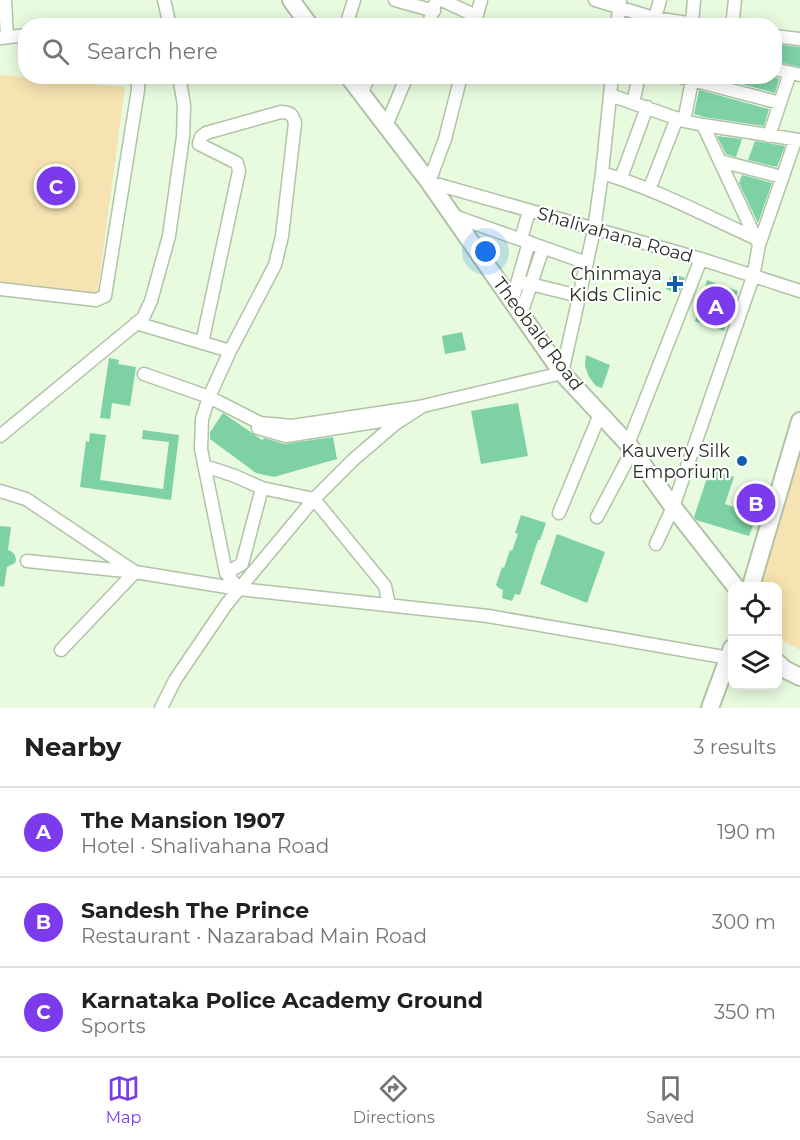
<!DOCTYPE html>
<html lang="en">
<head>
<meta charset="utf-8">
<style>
  body { margin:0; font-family:Montserrat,sans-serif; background:#f2f2f2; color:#202124 }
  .controls { position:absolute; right:18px; bottom:18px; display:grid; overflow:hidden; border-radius:12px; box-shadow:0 3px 15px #0003 }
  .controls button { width:54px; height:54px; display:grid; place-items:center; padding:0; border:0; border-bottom:2px solid #e0e0e0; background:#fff; color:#202124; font:30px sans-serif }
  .you { position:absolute; left:486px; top:252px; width:21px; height:21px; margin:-15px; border:4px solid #fff; border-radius:50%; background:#1a73e8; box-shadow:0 0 0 9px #1a73e833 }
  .badge { display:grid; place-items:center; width:39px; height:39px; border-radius:50%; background:#7c3aed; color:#fff; font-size:20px; font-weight:700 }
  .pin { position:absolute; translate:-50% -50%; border:3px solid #fff; box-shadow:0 2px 6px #0006 }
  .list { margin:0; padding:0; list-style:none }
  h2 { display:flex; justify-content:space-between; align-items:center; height:78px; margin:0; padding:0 24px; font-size:26px }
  h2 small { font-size:20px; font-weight:400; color:#757577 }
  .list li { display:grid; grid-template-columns:39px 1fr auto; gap:18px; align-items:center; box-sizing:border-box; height:90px; padding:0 24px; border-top:2px solid #e0e0e0 }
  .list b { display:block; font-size:22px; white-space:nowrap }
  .list p { margin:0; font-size:20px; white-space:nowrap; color:#757577 }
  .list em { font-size:20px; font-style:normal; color:#757577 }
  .icon { flex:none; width:33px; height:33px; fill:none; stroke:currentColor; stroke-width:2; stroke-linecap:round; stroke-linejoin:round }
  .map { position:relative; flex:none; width:800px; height:708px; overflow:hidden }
  .search { position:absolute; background:#fff; box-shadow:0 3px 15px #0003; left:18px; right:18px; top:18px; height:66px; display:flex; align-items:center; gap:15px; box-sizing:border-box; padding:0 21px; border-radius:24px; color:#757577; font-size:22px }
  .sheet { height:348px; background:#fff }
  nav { display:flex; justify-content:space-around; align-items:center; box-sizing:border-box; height:84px; border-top:2px solid #e0e0e0; background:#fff; font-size:16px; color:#757577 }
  nav a { display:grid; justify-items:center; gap:3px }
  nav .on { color:#7c3aed }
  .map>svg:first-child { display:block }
</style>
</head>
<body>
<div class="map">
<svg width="800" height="708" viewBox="0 0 800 708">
  <rect width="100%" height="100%" fill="#e8fbdf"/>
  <path fill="#f6e3b1" d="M0,75l125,12 -28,210 -97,-13z
    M800,456v194l-22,-12v-52h-18z"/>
  <path fill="#7dd1a5" d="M774,44l26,3v20l-26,-6z
    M711,76h60l8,3 -4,14z
    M699,90l70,19 -5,17 -60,-9 -10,-3z
    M717,136l25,3 -6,18 -10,-3z
    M755,141l30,5 -8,21 -29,-7z
    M742,175l30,8 -14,40 -19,-40z
    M672,273l13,5 -7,16 -12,-5z
    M707,280l31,11 -14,40 -29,-10z
    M462,332l4,18 -21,4 -3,-18z
    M586,355l24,10 -8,23 -6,-2 -7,-9 -4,-11z
    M109,358l10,2 -1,4 18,3 -6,39 -18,-3 -2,16 -10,-1z
    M518,403l10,53 -47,8 -10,-53z
    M223,413l39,27 2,-2 20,6 49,-7 4,22 -63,18 -18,-4 -46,-34v-7z
    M143,430l36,5 -8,65 -91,-13 6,-46 3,1 1,-9 16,2 -6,45 63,9 6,-47 -27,-3z
    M710,469l24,8 -9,27 32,11 -8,21 -53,-16 -2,-3z
    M521,515l25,8 -6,17h-2l-18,55 -5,-1 -3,7 -10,-3 1,-8 -4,-2 -3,-3 6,-18 2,1 6,-18 2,1 6,-17 -3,-1z
    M0,526l11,1 -3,23 4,2 3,3 1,5 -1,3 -8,4 -3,20 -4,-1z
    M557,534l48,18 -18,51 -47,-19z"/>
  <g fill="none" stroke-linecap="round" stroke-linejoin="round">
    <g stroke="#b0c3a8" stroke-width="15">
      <path id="minor" d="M5,0l2,37
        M164,0l6,26
        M395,0l39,11
        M442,0l34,16
        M595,0l59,18 54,8
        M692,23l2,-23
        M653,25l7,-25
        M346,26l8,-26
        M428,26l7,-22
        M474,26l7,-26
        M617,26l3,-25
        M732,26l3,-26
        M774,36l26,3
        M1,38l25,-3
        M774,69l26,6
        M461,76l-16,63 -16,43 272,77 99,32
        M677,76l103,27
        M361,94l8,-18
        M610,95l74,26 19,4 97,15
        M633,103l6,-27
        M684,121l9,-45
        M703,125l54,116
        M386,126l21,-50
        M769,136l21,-63
        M720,161l62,16
        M602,173c54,16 104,43 155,66
        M621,178l26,-71
        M649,190l28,-72
        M451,215l136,48
        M521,239l8,-28
        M518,281l61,15
        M0,289l96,11 9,-4 33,-206v-14
        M512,301l17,-59
        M521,314l22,-66
        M136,323l94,28
        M202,343l37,-172 -2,-8 -38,-19 2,-7 5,-4 75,-21c9,0 12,3 14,11l-13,113 -7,29 -45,86 -21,46 -7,22 -1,30 25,124 13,16
        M144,374l65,23 51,26 32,3 127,-19
        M258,428l28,8 114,-18
        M0,436l143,-118 8,-17 18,-65 14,-99 1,-32 -5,-29
        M628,444l73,-185
        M205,466l30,10 27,12 52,11 71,87 4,19
        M0,491l26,8 109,73 104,17 249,27 241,42
        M559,513l41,-99
        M597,517l35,-66
        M656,544l17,-37 80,-230 6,-32 36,-104
        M27,561l108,11 -74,78
        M226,573l16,-9 20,-76
        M161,708l14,-28 51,-75 13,-16 75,-90 39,-39 42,-36 28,-18 139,-33 32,-143 8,-57 10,-97"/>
    </g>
    <g stroke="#b0c3a8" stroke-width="20">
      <path id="major" d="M291,0l19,26
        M348,76l81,106 133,191 66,71 45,63 62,79
        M751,586l49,-165
        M778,663l6,6 16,8
        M710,708l22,-60"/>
    </g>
    <use href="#minor" stroke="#fff" stroke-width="12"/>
    <use href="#major" stroke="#fff" stroke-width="16"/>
  </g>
  <g fill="#105ead" stroke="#fff" stroke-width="2">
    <path d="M672 275h6v6h6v6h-6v6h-6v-6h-6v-6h6z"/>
    <circle cx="742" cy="461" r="6"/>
  </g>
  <g text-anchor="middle" stroke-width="4.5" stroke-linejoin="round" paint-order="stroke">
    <g font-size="18" fill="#252c22" stroke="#fff">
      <text transform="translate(615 235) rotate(16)" y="6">Shalivahana Road</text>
      <text transform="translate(538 334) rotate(53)" y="6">Theobald Road</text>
    </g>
    <g font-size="18" fill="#252c22" stroke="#fff" text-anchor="end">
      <text x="662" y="280">Chinmaya<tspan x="662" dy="21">Kids Clinic</tspan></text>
      <text x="730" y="457">Kauvery Silk<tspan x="730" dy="21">Emporium</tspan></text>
    </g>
  </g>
</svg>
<div class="controls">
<button><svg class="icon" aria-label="locate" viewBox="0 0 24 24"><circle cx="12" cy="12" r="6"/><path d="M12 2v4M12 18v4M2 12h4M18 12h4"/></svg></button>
<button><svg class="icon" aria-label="layers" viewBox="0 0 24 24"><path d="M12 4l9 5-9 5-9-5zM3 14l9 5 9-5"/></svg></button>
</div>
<div class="you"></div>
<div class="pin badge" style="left:716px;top:306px">A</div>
<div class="pin badge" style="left:756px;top:503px">B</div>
<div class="pin badge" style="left:56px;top:186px">C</div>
<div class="search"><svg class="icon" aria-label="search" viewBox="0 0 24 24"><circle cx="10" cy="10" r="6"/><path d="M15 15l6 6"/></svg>Search here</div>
</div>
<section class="sheet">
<h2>Nearby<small>3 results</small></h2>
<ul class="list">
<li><span class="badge">A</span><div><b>The Mansion 1907</b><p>Hotel · Shalivahana Road</p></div><em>190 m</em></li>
<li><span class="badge">B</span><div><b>Sandesh The Prince</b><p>Restaurant · Nazarabad Main Road</p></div><em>300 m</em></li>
<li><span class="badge">C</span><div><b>Karnataka Police Academy Ground</b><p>Sports</p></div><em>350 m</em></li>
</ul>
</section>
<nav>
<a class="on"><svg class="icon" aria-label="map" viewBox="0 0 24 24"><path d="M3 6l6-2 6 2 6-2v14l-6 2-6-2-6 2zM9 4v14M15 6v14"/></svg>Map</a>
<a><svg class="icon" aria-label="directions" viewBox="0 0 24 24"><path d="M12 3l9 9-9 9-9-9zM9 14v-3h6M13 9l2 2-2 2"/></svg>Directions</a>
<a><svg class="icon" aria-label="saved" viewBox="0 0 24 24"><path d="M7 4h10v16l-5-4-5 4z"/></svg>Saved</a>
</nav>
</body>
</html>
